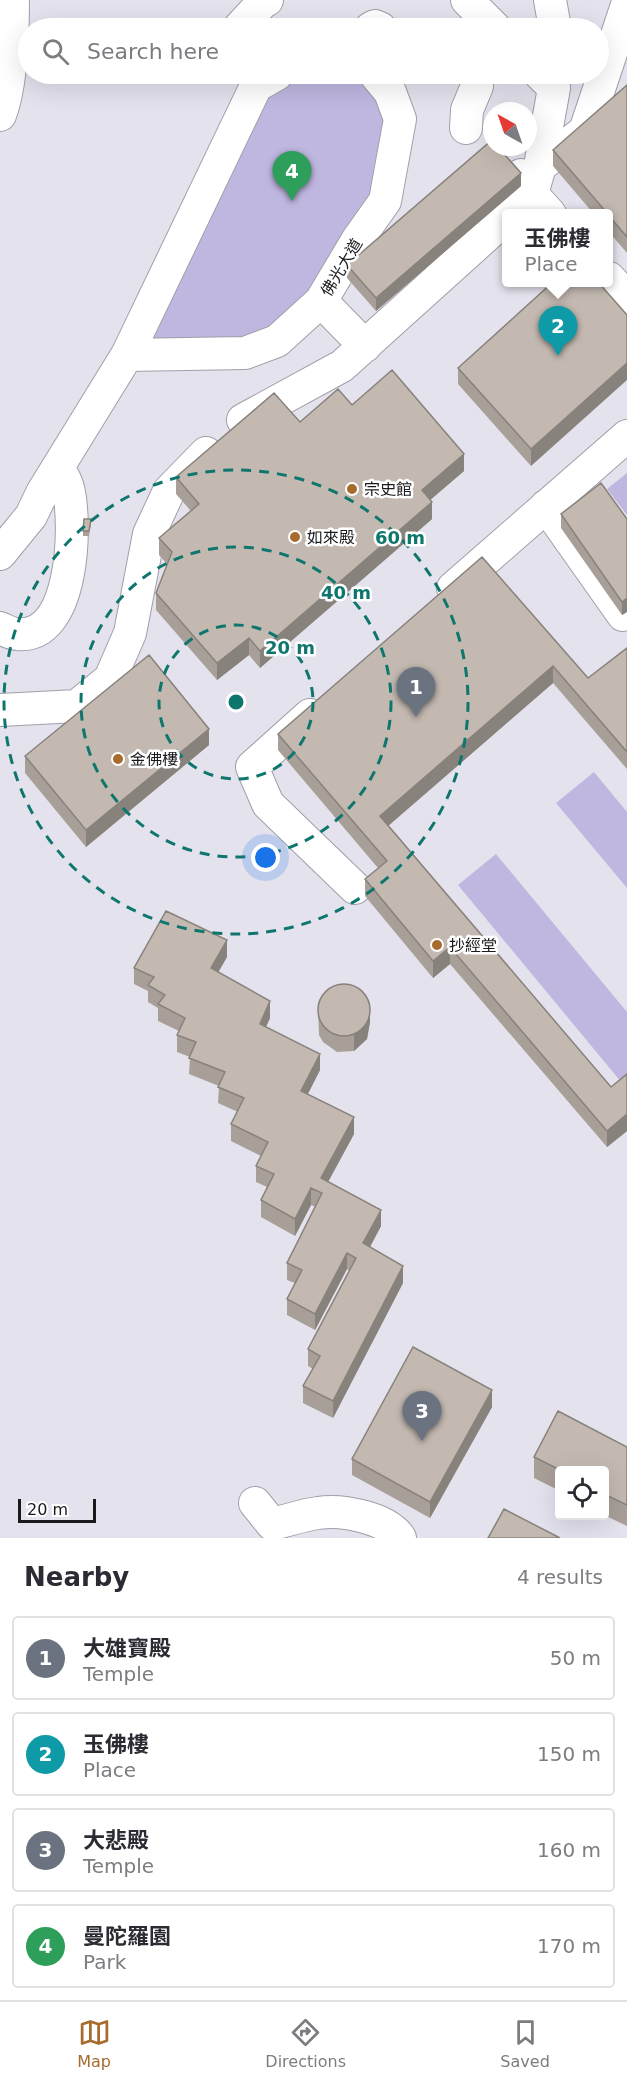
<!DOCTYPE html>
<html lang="en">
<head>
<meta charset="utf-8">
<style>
  body { margin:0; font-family:"DejaVu Sans","Noto Sans TC",sans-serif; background:#f7f7f7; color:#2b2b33 }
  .controls { position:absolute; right:18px; bottom:18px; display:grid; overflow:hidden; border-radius:6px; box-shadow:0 6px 24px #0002 }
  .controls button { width:54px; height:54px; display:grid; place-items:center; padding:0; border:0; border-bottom:2px solid #e1e1e2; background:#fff; color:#2b2b33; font:30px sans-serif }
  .compass { position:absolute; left:483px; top:102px; width:54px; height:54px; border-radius:50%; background:#fff; box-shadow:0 6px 24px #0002; rotate:320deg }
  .scale { position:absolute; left:18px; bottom:15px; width:78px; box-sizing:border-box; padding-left:6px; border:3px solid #1a191d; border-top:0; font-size:16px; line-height:21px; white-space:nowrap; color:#1a191d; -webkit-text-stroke:4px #fff; paint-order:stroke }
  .you { position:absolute; left:266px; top:858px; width:21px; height:21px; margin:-15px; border:4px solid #fff; border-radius:50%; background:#1a73e8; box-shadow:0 0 0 9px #1a73e833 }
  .badge { display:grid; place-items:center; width:39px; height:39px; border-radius:50%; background:#a76b2e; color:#fff; font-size:20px; font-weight:700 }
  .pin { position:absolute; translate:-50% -50px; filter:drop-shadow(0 2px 3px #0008) }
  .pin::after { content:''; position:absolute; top:32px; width:21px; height:18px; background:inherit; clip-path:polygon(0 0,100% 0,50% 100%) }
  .popup { position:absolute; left:502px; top:209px; width:111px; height:78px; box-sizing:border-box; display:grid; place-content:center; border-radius:6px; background:#fff; filter:drop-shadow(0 2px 4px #0005); font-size:20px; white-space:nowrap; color:#7c7c81 }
  .popup b { font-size:22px; color:#2b2b33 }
  .popup::after { content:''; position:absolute; left:50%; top:100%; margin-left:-12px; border:12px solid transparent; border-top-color:#fff }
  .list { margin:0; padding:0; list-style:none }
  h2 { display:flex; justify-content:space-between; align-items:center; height:78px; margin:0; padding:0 24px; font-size:26px }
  h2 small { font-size:20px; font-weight:400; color:#7c7c81 }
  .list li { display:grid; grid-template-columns:39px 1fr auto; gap:18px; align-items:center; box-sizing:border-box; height:84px; margin:0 12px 12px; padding:0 12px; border:2px solid #e1e1e2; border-radius:6px }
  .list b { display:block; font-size:22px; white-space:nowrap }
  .list p { margin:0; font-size:20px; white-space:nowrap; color:#7c7c81 }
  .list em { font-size:20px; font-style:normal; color:#7c7c81 }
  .icon { flex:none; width:33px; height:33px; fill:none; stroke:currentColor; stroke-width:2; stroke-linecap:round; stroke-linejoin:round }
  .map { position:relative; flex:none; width:627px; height:1538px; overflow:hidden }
  .search { position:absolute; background:#fff; box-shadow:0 6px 24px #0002; left:18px; right:18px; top:18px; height:66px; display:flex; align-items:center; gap:15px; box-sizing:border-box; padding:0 21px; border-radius:33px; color:#7c7c81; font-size:22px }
  .sheet { height:462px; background:#fff }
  nav { display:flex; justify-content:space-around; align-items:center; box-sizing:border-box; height:84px; border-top:2px solid #e1e1e2; background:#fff; font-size:16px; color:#7c7c81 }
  nav a { display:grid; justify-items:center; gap:3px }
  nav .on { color:#a76b2e }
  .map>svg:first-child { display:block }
</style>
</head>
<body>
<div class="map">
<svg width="627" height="1538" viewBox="0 0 627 1538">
  <rect width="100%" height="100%" fill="#e4e2ed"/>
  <path fill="#c0b7e1" d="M285,74h84l27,44 -29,121 -116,120 -117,-9 128,-262z
    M627,473v42l-20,-26z
    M594,772l33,40v76l-71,-85z
    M496,854l131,158v67l-5,4 -164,-198z"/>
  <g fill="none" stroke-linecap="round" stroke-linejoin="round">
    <g stroke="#a09ea9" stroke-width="34">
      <path id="minor" d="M467,0l28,28
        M550,0l5,28
        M239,28l25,-27 3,-1
        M371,28l4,-2 5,2
        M540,74l14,14 -14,78
        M0,115c11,-28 13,-84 13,-115
        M466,128l1,-18 10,-24v-12
        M521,175l11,19 18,20
        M510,214l22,-20 8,-28 45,-35 42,-126
        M609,278l18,20
        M321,301l44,45
        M127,355l118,-2 32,-12 44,-40 37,-62 27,-38 15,-82 -10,-27 -15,-18
        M243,420l99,-54 165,-149
        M546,506l77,109
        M0,554l31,-38 11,-23 85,-138 129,-269 21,-12
        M453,588l174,-152
        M0,628c5,2 11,6 17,6 57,6 60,-109 51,-146 -2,-8 -6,-14 -10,-20
        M0,710l77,-4 33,-27 20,-46 19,-99 20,-43 37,-38
        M310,715l-58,52 16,37 87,84
        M255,1503l17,21c15,-3 30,-9 46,-11 24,-4 69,5 82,25"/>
    </g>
    <use href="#minor" stroke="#fff" stroke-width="32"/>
  </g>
  <path fill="#a89f98" d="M627,85v168l-18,-21v-19h-16l-40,-47v-16z
    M521,186l-145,125 -29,-33v-13z
    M627,315l-96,151 -73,-82v-16z
    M352,405l112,66 -34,29 2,19 -172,149 -11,-13 -32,25 -61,-70v-17l11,-29 -8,-9v-17l32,-27 -15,-17v-17l124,-55z
    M561,514l66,5v93l-5,3 -61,-87z
    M91,524l-2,12h-6v-5z
    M482,557l106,121 39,-30v121l-74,-86 -165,143 223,261 16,-13v57l-20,16 -157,-183 -17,14 -68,-82v-17l13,-11 -100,-118v-16z
    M209,745l-123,102 -61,-74v-17z
    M227,957l-9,15 52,46 -4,9 54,43 -12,24 46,40 -26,48 53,44 -11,21 33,36 -70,135 -30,-15v-17l10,-17 -5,-3v-17l42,-78 -3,-2 -32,61 -28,-15v-16l8,-16 -8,-3v-17l29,-56 -5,-2 -16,31 -34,-19v-17l6,-13 -11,-5v-16l5,-10 -30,-15v-17l7,-12 -20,-9 1,-17 -30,-12 1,-17 -13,-5v-17l2,-4 -21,-10v-13l-10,-6v-11l-14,-7v-16z
    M318,1009l52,13 -3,17 -13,12 -17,1 -14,-10 -4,-7z
    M492,1407l-62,111 -78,-43v-16z
    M627,1447v79l-23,-11v-45h-44v21l-26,-13v-21z"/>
  <path fill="#88827c" d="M521,173v13l-145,125v-13z
    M627,363v17l-96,86v-17z
    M464,454v17l-42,36v-17z
    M432,502v17l-172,149v-17z
    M627,598v14l-5,3v-13z
    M249,638v17l-32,25v-17z
    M553,666v17l-173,150v-17z
    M209,729v16l-123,102v-17z
    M227,940v17l-16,28v-17z
    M450,947v17l-17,14v-17z
    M270,1001v17l-10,22v-16z
    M370,1006v16l-3,17 -13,12v-17z
    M320,1054v16l-19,37v-16z
    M627,1114v17l-20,16v-16z
    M354,1117v17l-32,59 -1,-15z
    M311,1188v17l-16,31v-17z
    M381,1210v16l-18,34v-17z
    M347,1253v16l-32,61v-16z
    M403,1266v17l-70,135v-17z
    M492,1390v17l-62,111v-16z"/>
  <path fill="#c3b9b1" stroke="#88827c" stroke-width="1.5" d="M627,85v152l-18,-21v-3h-2l-54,-63z
    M492,140v7h6l23,26 -145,125 -29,-33z
    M553,282h45l29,33v48l-96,86 -73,-81z
    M392,370l72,84 -42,36 10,12 -172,149 -11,-13 -32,25 -61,-70 16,-41 -13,-14 40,-34 -23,-27 98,-84 26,29 38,-33 14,16z
    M601,483l26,36v79l-5,4 -61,-88z
    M84,519h7l-2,12h-6z
    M482,557l106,121 39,-30v104l-74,-86 -173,150 231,271 16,-13v40l-20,17 -157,-184 -17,14 -68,-82 22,-18 -109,-127z
    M149,655l60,74 -123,101 -61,-74z
    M166,911l61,29 -16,28 59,33 -10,23 60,30 -19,37 53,26 -33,61 60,32 -18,33 40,23 -70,135 -30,-15 17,-30 -12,-7 48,-91 -9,-5 -32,61 -28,-15 15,-29 -15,-7 35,-70 -11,-5 -16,31 -34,-19 13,-26 -18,-8 12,-24 -37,-18 13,-26 -26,-11 7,-15 -36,-14 7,-16 -19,-7 8,-17 -27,-14 7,-9 -17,-10 6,-8 -20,-9z
    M318 1010a26 26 0 1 1 52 0a26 26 0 1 1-52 0Z
    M413,1347l79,43 -62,112 -78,-43z
    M558,1411l69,36v58l-23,-11v-24h-44l-26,-13z
    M504,1509l56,29h-72z"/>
  <g fill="none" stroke="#0f766e" stroke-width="3" stroke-dasharray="10 8">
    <circle cx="236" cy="702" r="77"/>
    <circle cx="236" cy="702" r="155"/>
    <circle cx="236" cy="702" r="232"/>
  </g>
  <g fill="#a76b2e" stroke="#fff" stroke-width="2">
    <circle cx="352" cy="489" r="6"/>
    <circle cx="295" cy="537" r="6"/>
    <circle cx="118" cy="759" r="6"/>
    <circle cx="437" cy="945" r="6"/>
  </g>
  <g text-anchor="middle" stroke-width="5" stroke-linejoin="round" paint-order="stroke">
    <g font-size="16" fill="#1a191d" stroke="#fff">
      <text transform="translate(341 267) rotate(-59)" y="6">佛光大道</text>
    </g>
    <g font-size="16" fill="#1a191d" stroke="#fff" text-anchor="start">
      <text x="364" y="495">宗史館</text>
      <text x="307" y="543">如來殿</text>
      <text x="130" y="765">金佛樓</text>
      <text x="449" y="951">抄經堂</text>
    </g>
  </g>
  <circle cx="236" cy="702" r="9" fill="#0f766e" stroke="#fff" stroke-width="3"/>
  <g font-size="18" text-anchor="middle" font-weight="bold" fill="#0f766e" stroke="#fff" stroke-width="5" stroke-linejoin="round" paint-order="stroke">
    <text x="400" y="544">60 m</text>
    <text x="346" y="599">40 m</text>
    <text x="290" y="654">20 m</text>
  </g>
</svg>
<div class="controls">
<button><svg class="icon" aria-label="locate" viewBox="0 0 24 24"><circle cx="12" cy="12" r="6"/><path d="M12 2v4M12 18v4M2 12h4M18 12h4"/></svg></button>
</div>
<svg class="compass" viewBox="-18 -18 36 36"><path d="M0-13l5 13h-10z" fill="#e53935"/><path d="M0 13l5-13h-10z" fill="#7c7c81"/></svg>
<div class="scale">20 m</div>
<div class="you"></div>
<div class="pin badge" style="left:416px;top:717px;background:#6b7280">1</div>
<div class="pin badge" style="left:558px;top:356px;background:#0f9aa8">2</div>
<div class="popup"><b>玉佛樓</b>Place</div>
<div class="pin badge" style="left:422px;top:1441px;background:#6b7280">3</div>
<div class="pin badge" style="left:292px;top:201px;background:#2e9e5b">4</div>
<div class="search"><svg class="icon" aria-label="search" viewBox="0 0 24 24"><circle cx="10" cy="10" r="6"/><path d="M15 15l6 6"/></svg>Search here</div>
</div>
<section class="sheet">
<h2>Nearby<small>4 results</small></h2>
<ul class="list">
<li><span class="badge" style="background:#6b7280">1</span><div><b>大雄寶殿</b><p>Temple</p></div><em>50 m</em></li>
<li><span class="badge" style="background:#0f9aa8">2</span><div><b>玉佛樓</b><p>Place</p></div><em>150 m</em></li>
<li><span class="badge" style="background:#6b7280">3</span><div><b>大悲殿</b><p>Temple</p></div><em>160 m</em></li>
<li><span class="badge" style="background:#2e9e5b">4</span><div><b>曼陀羅園</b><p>Park</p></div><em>170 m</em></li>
</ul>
</section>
<nav>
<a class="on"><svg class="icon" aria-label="map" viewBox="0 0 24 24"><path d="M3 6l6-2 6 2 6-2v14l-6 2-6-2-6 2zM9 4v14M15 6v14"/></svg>Map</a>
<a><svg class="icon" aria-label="directions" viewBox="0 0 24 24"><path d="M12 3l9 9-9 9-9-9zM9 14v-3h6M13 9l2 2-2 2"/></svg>Directions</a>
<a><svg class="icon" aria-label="saved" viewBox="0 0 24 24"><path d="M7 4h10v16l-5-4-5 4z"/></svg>Saved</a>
</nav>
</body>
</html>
